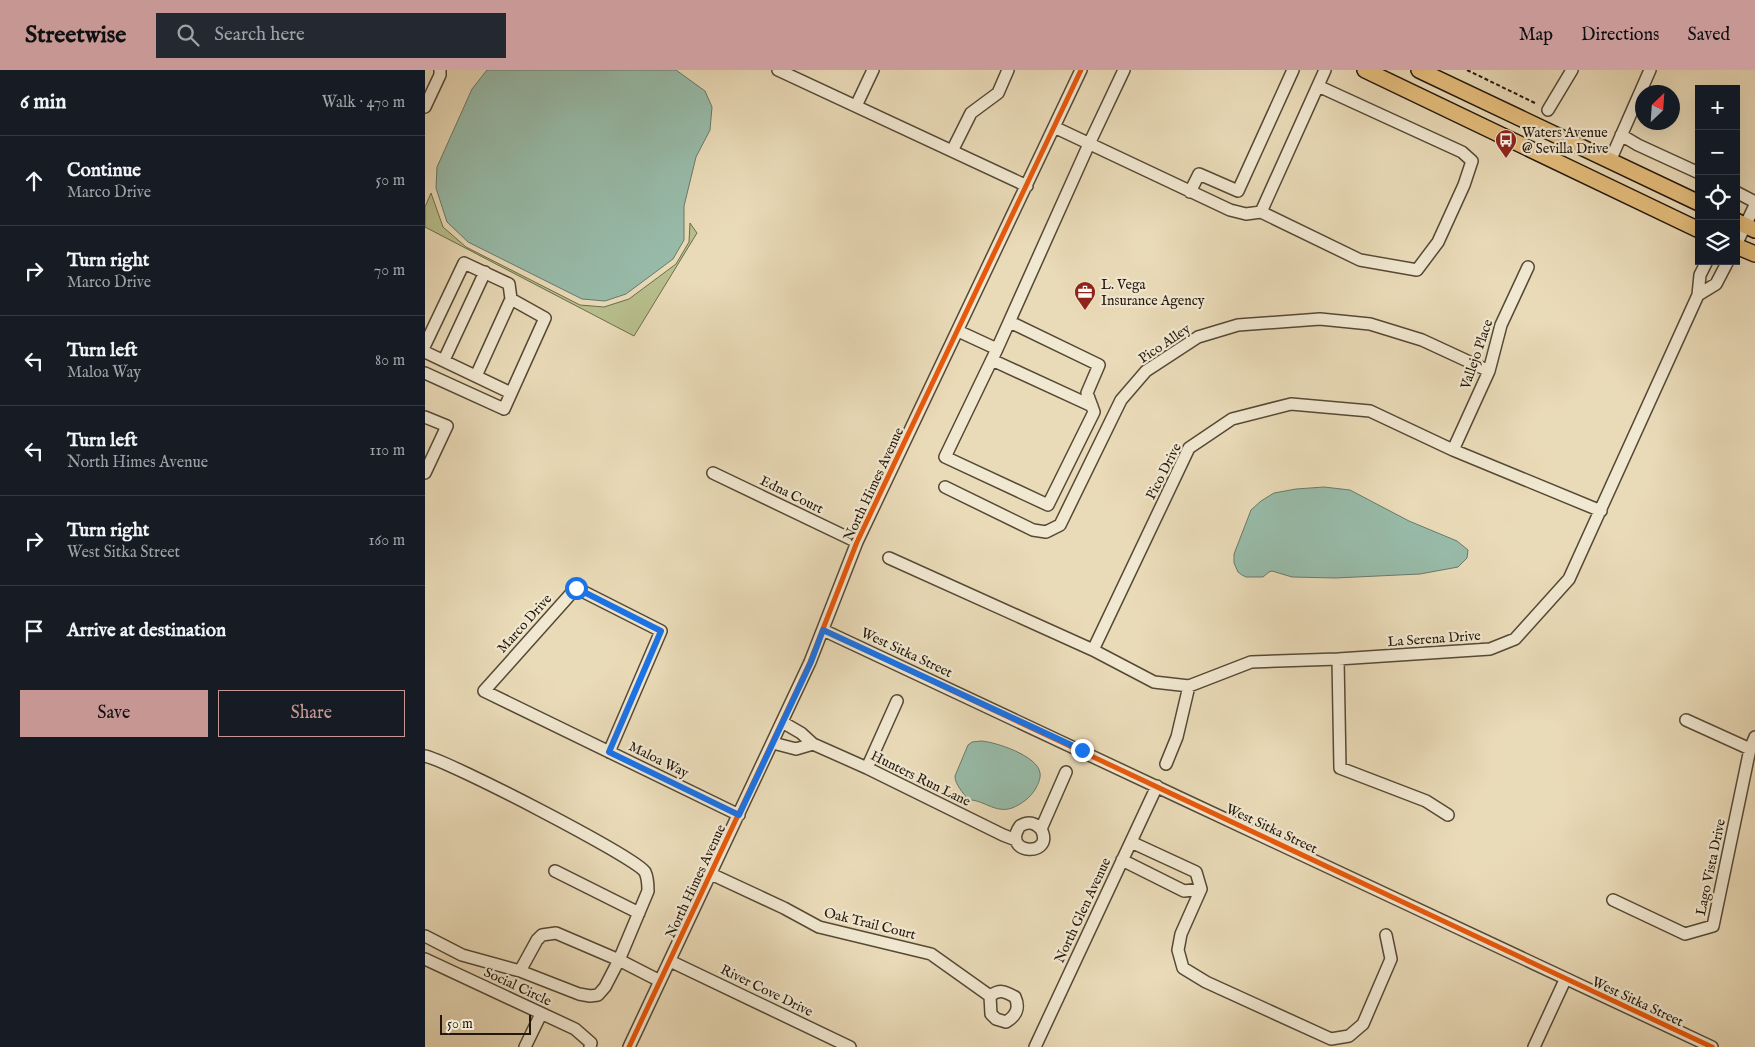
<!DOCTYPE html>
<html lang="en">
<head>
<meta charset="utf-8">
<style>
  body { margin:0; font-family:"IM FELL English",serif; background:#242831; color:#f1f3f6 }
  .controls { position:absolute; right:15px; top:15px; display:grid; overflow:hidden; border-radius:0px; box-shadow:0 5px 20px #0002 }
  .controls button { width:45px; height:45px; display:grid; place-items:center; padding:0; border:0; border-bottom:1px solid #363941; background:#171b24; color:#f1f3f6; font:25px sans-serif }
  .compass { position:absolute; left:1210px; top:15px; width:45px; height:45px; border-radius:50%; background:#171b24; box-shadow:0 5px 20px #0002; rotate:25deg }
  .scale { position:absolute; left:15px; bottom:12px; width:91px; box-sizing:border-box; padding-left:5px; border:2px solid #23180b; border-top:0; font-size:14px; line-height:18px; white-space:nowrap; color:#23180b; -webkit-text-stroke:4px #f1e8d1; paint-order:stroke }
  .stop { position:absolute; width:15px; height:15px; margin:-11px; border:4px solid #1a73e8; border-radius:50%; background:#fff }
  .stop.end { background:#1a73e8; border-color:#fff; box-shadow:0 1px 5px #0008 }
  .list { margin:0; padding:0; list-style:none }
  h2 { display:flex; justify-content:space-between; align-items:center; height:65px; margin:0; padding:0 20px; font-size:21px }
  h2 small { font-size:16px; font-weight:400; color:#9ea1a6 }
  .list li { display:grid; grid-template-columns:32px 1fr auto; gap:15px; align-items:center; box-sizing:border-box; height:90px; padding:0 20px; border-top:1px solid #363941 }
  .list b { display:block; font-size:19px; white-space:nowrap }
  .list p { margin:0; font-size:16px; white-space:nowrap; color:#9ea1a6 }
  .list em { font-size:16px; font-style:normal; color:#9ea1a6 }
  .actions { display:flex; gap:10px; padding:15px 20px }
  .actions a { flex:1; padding:11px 0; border:1px solid #c59692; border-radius:0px; text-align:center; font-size:18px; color:#c59692 }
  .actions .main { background:#c59692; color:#111 }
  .icon { flex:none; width:28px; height:28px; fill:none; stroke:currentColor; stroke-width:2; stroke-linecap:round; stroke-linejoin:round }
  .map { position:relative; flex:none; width:1330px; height:977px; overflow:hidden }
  header { display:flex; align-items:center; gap:30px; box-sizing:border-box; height:70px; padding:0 25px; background:#c59692; color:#111 }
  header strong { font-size:24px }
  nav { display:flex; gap:28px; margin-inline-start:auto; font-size:18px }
  .search { width:350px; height:45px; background:#242831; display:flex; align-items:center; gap:12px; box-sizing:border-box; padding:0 18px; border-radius:0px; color:#9ea1a6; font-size:19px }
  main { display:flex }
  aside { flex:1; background:#171b24 }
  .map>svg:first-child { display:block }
</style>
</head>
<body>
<header>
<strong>Streetwise</strong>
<div class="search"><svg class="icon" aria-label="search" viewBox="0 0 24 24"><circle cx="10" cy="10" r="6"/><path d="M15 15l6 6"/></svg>Search here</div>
<nav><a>Map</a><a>Directions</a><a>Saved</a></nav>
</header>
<main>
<aside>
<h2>6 min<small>Walk · 470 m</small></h2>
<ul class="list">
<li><svg class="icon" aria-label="ahead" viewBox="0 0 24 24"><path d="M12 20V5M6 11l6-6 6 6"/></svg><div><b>Continue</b><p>Marco Drive</p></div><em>50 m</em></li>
<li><svg class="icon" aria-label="right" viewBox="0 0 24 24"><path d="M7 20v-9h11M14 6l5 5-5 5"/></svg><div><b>Turn right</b><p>Marco Drive</p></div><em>70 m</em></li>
<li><svg class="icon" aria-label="left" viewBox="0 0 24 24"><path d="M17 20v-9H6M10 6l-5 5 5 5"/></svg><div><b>Turn left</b><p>Maloa Way</p></div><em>80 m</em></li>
<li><svg class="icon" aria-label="left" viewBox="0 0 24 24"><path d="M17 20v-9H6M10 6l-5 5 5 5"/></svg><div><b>Turn left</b><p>North Himes Avenue</p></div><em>110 m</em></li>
<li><svg class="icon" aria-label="right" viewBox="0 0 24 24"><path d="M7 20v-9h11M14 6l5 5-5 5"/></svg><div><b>Turn right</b><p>West Sitka Street</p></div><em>160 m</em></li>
<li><svg class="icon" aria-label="arrive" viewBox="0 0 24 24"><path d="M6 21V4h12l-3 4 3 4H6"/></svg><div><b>Arrive at destination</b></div></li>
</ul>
<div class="actions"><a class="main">Save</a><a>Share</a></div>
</aside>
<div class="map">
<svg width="1330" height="977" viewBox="0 0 1330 977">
  <rect width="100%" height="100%" fill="#eadbb8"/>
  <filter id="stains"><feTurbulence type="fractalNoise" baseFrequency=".004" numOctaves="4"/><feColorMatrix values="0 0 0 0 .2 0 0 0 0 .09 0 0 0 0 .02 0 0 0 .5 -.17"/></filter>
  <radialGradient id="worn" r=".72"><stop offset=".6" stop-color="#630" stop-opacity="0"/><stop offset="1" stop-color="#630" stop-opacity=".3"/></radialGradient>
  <path fill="#b8c08d" stroke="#6e6c4c" d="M6,123l12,34 23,20 114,58 24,2 25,-8 47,-35 13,-22 1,-19 7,10 -63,103 -209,-109v-20z"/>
  <path fill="#98bcaa" stroke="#697a6a" d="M62,0h189l29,21 7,16 -2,23 -14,27 -12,49v34l-11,19 -47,35 -21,7 -23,-2 -114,-57 -21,-20 -11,-34 1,-21 35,-78z
    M899,417l26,3 59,31 48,20 11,9 -1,8 -9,9 -38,7 -85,4 -43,-1 -20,-6 -3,1 -6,5h-17l-4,-2 -4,-3 -4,-9v-9l17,-44 10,-9 13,-8 22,-4z
    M556,671c15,1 57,15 59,32 1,5 -2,11 -4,15 -5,9 -14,16 -24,20 -17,6 -29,-9 -44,-8 -5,-8 -13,-15 -13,-24l13,-31 4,-3z"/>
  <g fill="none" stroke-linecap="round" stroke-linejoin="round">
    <g stroke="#554936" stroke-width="14">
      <path id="minor" d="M353,0l249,116
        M431,36l17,-36
        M0,37l15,-32v-5
        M1123,40l24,-40
        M629,57l176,83 16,4 15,-2 64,-142
        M1196,65l17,10 61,28
        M527,81l19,-38 27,-20 10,-23
        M1185,91l40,-91
        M765,122l9,-18 39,17 55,-121
        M1311,122l19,10
        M836,142l99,48 57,10 21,-28 26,-57 8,-24 -10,-9 -144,-66
        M1311,175l19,-40
        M1273,225l18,-11 12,-23
        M533,261l39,18 92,-205 35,-74
        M0,275l39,-82 45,21 2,15 34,19 -41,91 -79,-36
        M572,279l-52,108 103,48 46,-93 -7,-19 12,-28 -89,-43
        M0,282l86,41
        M19,290l41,-88
        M567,290l100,46
        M51,306l35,-77
        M0,347l22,9 -22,47
        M1028,380l36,-79 12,-46 27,-58
        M288,403l144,69
        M520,417l88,43 13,2 14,-7 61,-125 25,-29 52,-34 40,-12 82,-6 50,5 52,16 67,31
        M464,488l204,92 96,-202 43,-29 59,-15 79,7 83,39 148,61
        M398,560c297,138 591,280 889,417
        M668,580l61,32 35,4 62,-24 87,-3 152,-10 25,-10 54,-60 129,-284 2,-20 7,-14
        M913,589l2,109 86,33 22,14
        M1261,650l64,29
        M357,652l19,11 12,11 54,24 136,67 13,5
        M348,673l23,6 17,-5
        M184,682l52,-121 -85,-43 -92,103 255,124
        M0,686c24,5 210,101 220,116 3,6 3,13 3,19l-29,69 -14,27 -7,8 -8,1 -11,-2 -59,-23 -58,-16 -37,-19
        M741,694l11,-27 12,-51
        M442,698l30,-67
        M616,759c-7,-7 -13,-8 -21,-3 -20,29 36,32 21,3l25,-57
        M697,790l62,31 17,-2 -5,-17 -65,-30
        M130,801l84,42
        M286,804l73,34 35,19 112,27 59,42c10,-7 14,-5 25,1 5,11 1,19 -9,25l-10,-3 -5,-5 -1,-18
        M776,819l-20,45 -3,16 5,18 23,14 125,57 18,-3 14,-12 28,-65 -5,-24
        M1188,830l72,34 28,-8 37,-177 5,-12
        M0,889l150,70 16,14 -1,4
        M245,891l180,86
        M95,901l17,-31 5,-5 14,-2 63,27 41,21
        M100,977l16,-33
        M204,977l181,-385 47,-120 224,-472
        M610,977l122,-261
        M1109,977l31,-67"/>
    </g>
    <g stroke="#23180b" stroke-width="18">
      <path id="major" d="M940,0l334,160
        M994,0l280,133
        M1311,151l19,9
        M1311,176l19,8"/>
    </g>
    <path stroke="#23180b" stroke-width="2" stroke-dasharray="4 2.5" stroke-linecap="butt" d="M1042,0l70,34"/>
    <use href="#minor" stroke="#f1e8d1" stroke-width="11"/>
    <use href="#major" stroke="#e5be7c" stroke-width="15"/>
    <g stroke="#f1e8d1" stroke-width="8">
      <path id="cycleway" d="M398,560c297,138 591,280 889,417
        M204,977l181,-385 47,-120 224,-472"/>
    </g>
    <use href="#cycleway" stroke="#e8590c" stroke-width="5"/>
  </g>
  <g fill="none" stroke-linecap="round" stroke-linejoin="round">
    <path stroke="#1a73e8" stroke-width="6" d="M151,518l85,43 -52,121 130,63 72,-153 12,-32 259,120"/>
  </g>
  <defs>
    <g id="bus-pin" transform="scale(1.125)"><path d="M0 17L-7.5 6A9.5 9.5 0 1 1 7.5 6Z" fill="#8f2418" stroke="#f1e8d1"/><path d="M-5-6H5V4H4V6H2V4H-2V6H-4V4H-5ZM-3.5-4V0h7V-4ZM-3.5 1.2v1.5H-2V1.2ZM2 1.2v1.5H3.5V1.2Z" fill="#fff"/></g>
    <g id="office-pin" transform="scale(1.125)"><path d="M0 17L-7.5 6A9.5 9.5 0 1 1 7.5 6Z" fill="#8f2418" stroke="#f1e8d1"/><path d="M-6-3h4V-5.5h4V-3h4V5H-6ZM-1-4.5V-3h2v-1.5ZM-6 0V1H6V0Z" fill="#fff"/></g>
  </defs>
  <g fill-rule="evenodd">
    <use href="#bus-pin" x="1081" y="70"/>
    <use href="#office-pin" x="660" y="222"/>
  </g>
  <g text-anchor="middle" stroke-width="4.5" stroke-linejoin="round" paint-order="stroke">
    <g font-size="14" fill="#23180b" stroke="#f1e8d1" text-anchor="start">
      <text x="1097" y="67">Waters Avenue<tspan x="1097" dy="16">@ Sevilla Drive</tspan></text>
      <text x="676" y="219">L. Vega<tspan x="676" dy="16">Insurance Agency</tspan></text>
    </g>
    <g font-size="14" fill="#23180b" stroke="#f1e8d1">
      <text transform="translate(739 273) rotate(-34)" y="5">Pico Alley</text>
      <text transform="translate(1051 284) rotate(-71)" y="5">Vallejo Place</text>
      <text transform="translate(738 401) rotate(-63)" y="5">Pico Drive</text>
      <text transform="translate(448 414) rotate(-65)" y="5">North Himes Avenue</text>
      <text transform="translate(367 424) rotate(26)" y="5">Edna Court</text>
      <text transform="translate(99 553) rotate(-48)" y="5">Marco Drive</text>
      <text transform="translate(1009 568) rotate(-4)" y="5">La Serena Drive</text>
      <text transform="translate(482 582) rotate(25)" y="5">West Sitka Street</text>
      <text transform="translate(234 689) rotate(26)" y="5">Maloa Way</text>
      <text transform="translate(496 708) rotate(26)" y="5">Hunters Run Lane</text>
      <text transform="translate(847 758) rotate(25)" y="5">West Sitka Street</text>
      <text transform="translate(1285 797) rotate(-78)" y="5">Lago Vista Drive</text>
      <text transform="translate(270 811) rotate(-65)" y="5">North Himes Avenue</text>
      <text transform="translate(657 840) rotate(-65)" y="5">North Glen Avenue</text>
      <text transform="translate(445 853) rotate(14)" y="5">Oak Trail Court</text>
      <text transform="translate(93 916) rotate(25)" y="5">Social Circle</text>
      <text transform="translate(342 920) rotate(26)" y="5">River Cove Drive</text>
      <text transform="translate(1213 931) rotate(25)" y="5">West Sitka Street</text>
    </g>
  </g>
  <rect width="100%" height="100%" filter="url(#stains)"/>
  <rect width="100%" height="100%" fill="url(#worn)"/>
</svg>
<div class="controls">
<button>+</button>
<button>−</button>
<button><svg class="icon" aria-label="locate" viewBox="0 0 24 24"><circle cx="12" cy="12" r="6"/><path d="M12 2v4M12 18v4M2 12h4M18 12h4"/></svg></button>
<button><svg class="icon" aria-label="layers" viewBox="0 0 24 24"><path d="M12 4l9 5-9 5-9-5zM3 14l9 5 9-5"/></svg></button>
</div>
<svg class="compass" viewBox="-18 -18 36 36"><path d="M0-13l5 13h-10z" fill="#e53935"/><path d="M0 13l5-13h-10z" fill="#9ea1a6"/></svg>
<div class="scale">50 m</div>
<div class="stop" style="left:151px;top:518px"></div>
<div class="stop end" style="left:657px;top:680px"></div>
</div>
</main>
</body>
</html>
